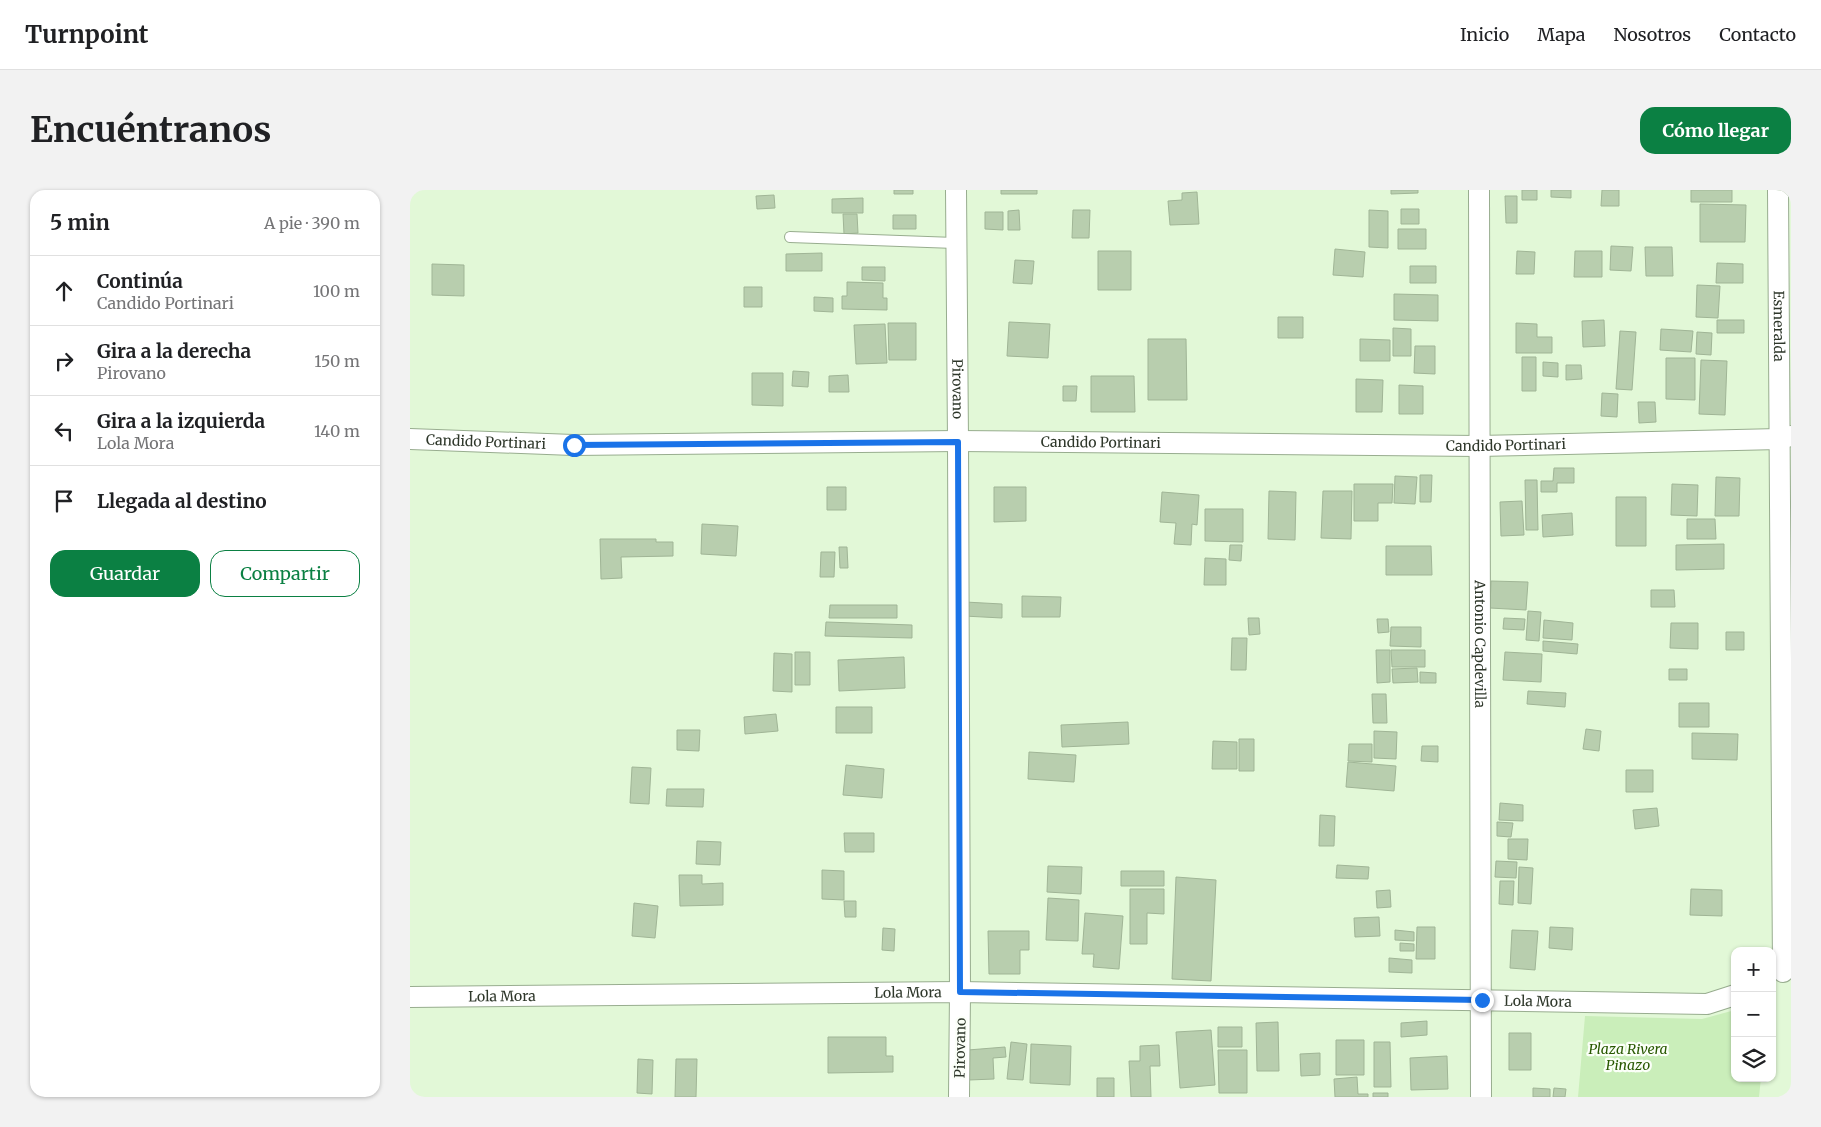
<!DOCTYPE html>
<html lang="es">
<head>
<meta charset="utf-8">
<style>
  body { margin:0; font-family:Merriweather,serif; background:#f2f2f2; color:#202124 }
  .controls { position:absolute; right:15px; bottom:15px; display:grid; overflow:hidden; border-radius:10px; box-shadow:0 1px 4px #0004 }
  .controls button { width:45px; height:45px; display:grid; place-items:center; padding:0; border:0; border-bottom:1px solid #e0e0e0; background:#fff; color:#202124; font:25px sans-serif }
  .stop { position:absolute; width:15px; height:15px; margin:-11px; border:4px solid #1a73e8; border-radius:50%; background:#fff }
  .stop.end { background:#1a73e8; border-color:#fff; box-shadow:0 1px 5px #0008 }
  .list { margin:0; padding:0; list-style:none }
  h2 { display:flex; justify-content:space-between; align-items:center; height:65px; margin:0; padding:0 20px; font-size:21px }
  h2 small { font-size:16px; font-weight:400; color:#757577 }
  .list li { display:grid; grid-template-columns:32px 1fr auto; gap:15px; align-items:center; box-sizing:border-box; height:70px; padding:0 20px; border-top:1px solid #e0e0e0 }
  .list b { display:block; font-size:19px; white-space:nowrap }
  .list p { margin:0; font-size:16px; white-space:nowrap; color:#757577 }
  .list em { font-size:16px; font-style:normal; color:#757577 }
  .actions { display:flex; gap:10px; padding:15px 20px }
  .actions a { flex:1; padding:11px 0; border:1px solid #0b8043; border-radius:15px; text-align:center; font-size:18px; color:#0b8043 }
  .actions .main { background:#0b8043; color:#fff }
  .icon { flex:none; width:28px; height:28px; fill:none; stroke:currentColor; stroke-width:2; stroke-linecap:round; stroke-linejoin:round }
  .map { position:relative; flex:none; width:1381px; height:907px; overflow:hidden; border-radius:15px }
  header { display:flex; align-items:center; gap:30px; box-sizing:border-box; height:70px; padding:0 25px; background:#fff; border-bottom:1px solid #e0e0e0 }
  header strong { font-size:24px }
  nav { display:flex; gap:28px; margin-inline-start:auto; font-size:18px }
  .intro { display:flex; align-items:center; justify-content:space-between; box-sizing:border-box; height:120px; padding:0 30px }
  h1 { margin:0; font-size:35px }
  .button { padding:12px 22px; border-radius:15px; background:#0b8043; color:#fff; font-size:18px; font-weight:700 }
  main { display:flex; gap:30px; padding:0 30px }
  aside { flex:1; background:#fff; border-radius:15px; box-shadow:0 1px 4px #0004 }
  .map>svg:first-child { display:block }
</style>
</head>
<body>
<header>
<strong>Turnpoint</strong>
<nav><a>Inicio</a><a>Mapa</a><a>Nosotros</a><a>Contacto</a></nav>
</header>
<div class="intro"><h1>Encuéntranos</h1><a class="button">Cómo llegar</a></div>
<main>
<aside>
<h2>5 min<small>A pie · 390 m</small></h2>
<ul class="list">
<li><svg class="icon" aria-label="ahead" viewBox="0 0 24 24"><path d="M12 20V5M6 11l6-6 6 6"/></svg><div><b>Continúa</b><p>Candido Portinari</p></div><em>100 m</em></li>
<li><svg class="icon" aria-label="right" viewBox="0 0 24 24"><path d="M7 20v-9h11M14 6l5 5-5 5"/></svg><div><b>Gira a la derecha</b><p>Pirovano</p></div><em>150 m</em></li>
<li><svg class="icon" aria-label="left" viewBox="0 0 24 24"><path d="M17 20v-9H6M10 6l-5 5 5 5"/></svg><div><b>Gira a la izquierda</b><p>Lola Mora</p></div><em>140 m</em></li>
<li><svg class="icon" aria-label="arrive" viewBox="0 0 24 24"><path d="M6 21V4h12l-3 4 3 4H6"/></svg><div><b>Llegada al destino</b></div></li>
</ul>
<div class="actions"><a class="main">Guardar</a><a>Compartir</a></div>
</aside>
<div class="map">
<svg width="1381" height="907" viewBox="0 0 1381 907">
  <rect width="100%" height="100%" fill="#e2f8d7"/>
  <path fill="#caeeba" d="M1325,820v68h26l-2,19h-181l7,-81 117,3z"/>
  <path fill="#b8ceae" stroke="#a0b596" d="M484,0h19v4h-19z
    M591,0h36v4h-36z
    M981,0h27v3l-27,1z
    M1112,0h15v10h-15z
    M1141,0h20v8l-20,-1z
    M1192,0h17v16h-18z
    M1281,0h41v12h-41z
    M787,2l2,32 -29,1 -2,-24 14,-1v-7z
    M364,5l1,13 -18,1 -1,-13z
    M1095,6h12v27h-11z
    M453,8v15h-31v-14z
    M1290,14l46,1 -1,37h-45z
    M991,19h18v15h-18z
    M609,20l1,20h-12v-19z
    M663,20h17l-1,28h-17z
    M959,20l19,1v37l-19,-1z
    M575,22h18v18l-18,-1z
    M433,24h14l1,19 -14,1z
    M483,25h23v14h-23z
    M988,39h28v20h-28z
    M1201,56l22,1 -2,24 -21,-1z
    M1235,57h27l1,29h-27z
    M925,59l30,3 -2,25 -30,-2z
    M688,61h33v39h-33z
    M1107,61l18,1 -1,22h-18z
    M1165,61h27v26h-28z
    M412,63v18h-36v-17z
    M605,70l19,1 -2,23 -19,-1z
    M1307,73l26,1v19h-27z
    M22,74l32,1v31l-32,-1z
    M1000,76h26v17h-26z
    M452,77h23v14l-23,-1z
    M437,92l36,1v15h4v12l-45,-1v-13h5z
    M1287,95l23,1 -2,32 -22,-1z
    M334,97h18v20h-18z
    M984,104l44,1v26l-44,-1z
    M404,107l19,1v14l-19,-1z
    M868,127h25v21h-25z
    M1194,130l1,26 -22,1 -1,-26z
    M1307,130h27v13h-27z
    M599,132l41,2 -2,34 -41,-2z
    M478,133h28v37h-27z
    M1106,133l21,1v13h15v16h-36z
    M475,134l2,39 -31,1 -2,-39z
    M983,138l18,1v27h-18z
    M1251,139l32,2 -2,21 -31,-2z
    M1210,141l16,1 -4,58 -16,-1z
    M1287,142l15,1 -1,22 -15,-1z
    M738,149h38l1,61h-39z
    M950,149l30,1v21h-30z
    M1005,156h20v28l-21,-1z
    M1112,167h14v34h-14z
    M1256,168h29v42l-29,-1z
    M1291,170l26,1 -2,54 -26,-1z
    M1133,172l15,1v14l-15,-1z
    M1156,175h15l1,14 -16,1z
    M383,181l16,1 -1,15 -16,-1z
    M342,183h31v33l-31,-1z
    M438,185l1,17h-20v-16z
    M681,186h43l1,36h-44z
    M946,189l27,1 -1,32h-26z
    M989,195l24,1v28h-24z
    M653,196h14l-1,15h-13z
    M1192,203l16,1 -1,23 -16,-1z
    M1228,212h17l1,20 -17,1z
    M1144,278h20v15h-17v9h-16v-11h12z
    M1010,285h12l-1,27h-11z
    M985,286l22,1 -2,27 -21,-1z
    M1306,287l24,1 -1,38h-24z
    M1115,290h12l1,50h-12z
    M944,294h39l-1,19h-14v18h-24z
    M1262,294l26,1 -1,31 -26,-1z
    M417,297h19v23h-19z
    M584,297h32v34l-32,1z
    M859,301l27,1 -1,48 -27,-1z
    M913,301h29l-1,48 -30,-1z
    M752,302l37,3 -2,30 -5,-1 -1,21 -17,-1 2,-21 -16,-1z
    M1206,307h30v49h-30z
    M1112,311l2,34 -23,1 -1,-34z
    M795,319h38v33l-38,-1z
    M1162,323l1,22 -30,2 -1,-22z
    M1277,329h28l1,20h-29z
    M292,334l36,2 -2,30 -35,-2z
    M190,349h56v3h17v14l-52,1 1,21 -21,1z
    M1314,354v25l-48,1v-25z
    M820,355h12l-1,16 -12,-1z
    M976,356h45l1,29h-46z
    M429,357h8l1,21h-8z
    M411,362h14l-1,25h-14z
    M795,368l21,1v26h-22z
    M1081,391l37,1 -2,28 -36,-2z
    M1241,400h23l1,17h-24z
    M612,406l39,1 -1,20h-38z
    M555,412l37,2v14l-38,-2z
    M420,415h67v13h-68z
    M1118,421l13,1 -2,29 -13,-1z
    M838,428h11l1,16 -11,1z
    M1094,428l21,1 -1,11 -21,-1z
    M967,429h11l1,13 -11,1z
    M1134,430l29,3 -1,17 -29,-2z
    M416,432l86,3v13l-87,-2z
    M1261,433h27v26l-28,-1z
    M981,437h30v20l-31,-1z
    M1316,442h18v18h-18z
    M822,448h15l-1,32h-15z
    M1133,451l35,3 -1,10 -34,-3z
    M966,460h14v32l-13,1z
    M981,460h34v17h-33z
    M385,462h15v33h-15z
    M1095,462l37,2 -1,28 -38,-2z
    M364,463l18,1v38l-19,-1z
    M494,467l1,31 -66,3 -1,-31z
    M1007,478l1,14 -25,1 -1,-14z
    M1259,479h18v11h-18z
    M1010,482l16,1v10h-16z
    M1118,501l38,2 -1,14 -38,-3z
    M962,504h14l1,29h-14z
    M1269,513h30v24h-30z
    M426,517h36v26h-36z
    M366,524l2,17 -33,3 -1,-17z
    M718,532l1,22 -67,3 -1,-22z
    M1176,539l15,2 -2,20 -16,-2z
    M267,540h23l-1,21 -22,-1z
    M964,541l23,1 -1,27 -22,-1z
    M1282,543l46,1 -1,26 -45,-1z
    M829,549h15v32h-15z
    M803,551l24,1v27h-25z
    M939,554h23v18l-24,-1z
    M1012,556h16v16l-17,-1z
    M619,562l47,3 -2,27 -46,-3z
    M938,572l48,4 -2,25 -48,-4z
    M436,575l38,4 -2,29 -39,-3z
    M222,577l19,1 -2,36 -19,-1z
    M1216,580h27v22h-27z
    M257,599h37l-1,18 -37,-1z
    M1090,613l23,2v16l-24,-1z
    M1247,618l2,18 -24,3 -2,-19z
    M910,625l15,1 -1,30h-15z
    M1087,632l16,1 -2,14 -14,-1z
    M434,643h30v19h-29z
    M1098,649h20l-1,21 -19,-1z
    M287,651l24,1 -1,23 -24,-1z
    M1086,671l21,1 -1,16 -21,-1z
    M927,675l32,2 -1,12 -32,-1z
    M638,676l34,1 -1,27 -34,-2z
    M1109,677l14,1 -2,36 -13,-1z
    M412,680l22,1v29l-22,-1z
    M711,681h43v15h-43z
    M269,685h23v9l21,-1v22l-43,1z
    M766,687l40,3 -5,101 -39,-2z
    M1090,691h14l-1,24 -14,-1z
    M720,699h34v25l-17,-1v31h-17z
    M1281,699l31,1v26l-32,-1z
    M980,700l1,17 -14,1 -1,-17z
    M638,708l31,2 -1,41 -32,-1z
    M434,711h12v16h-11z
    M224,713l24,3 -3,32 -23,-2z
    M675,723l38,3 -4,53 -26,-2 1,-13h-12z
    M969,727l1,19 -25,1 -1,-19z
    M1007,737h18v32h-19z
    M1140,737l23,1 -1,22 -23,-2z
    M473,738l12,1 -1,22 -12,-1z
    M985,740l19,2v9l-19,-1z
    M1102,740l26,1 -3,39 -25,-2z
    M578,741h41v19h-9v24h-31z
    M990,753l14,1v7h-14z
    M979,768l23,2v13l-23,-1z
    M1017,831v14l-26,2v-14z
    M868,832l1,49h-22l-1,-48z
    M808,837h24v20h-24z
    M801,840l4,55 -35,3 -4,-56z
    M1099,843h22v37h-22z
    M418,847h58v19h7v16l-65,1z
    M926,850h28v35h-28z
    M601,852l16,2 -4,36 -16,-1z
    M964,852h16l1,45h-17z
    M621,854l40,2 -1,39 -40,-2z
    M749,855l1,21h-10l1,31h-20l-2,-36h11v-15z
    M595,857l1,10 -13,1 1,21 -25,1 -1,-30z
    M808,860h29v43h-28z
    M910,863v22l-19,1 -1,-22z
    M1037,866l1,33 -37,1 -1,-32z
    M228,869l15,1 -1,34 -15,-1z
    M266,869h21l-1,38h-21z
    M947,887l1,17h10v3h-33l-1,-18z
    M687,888h17v19h-17z
    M1123,898l17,1v8h-17z
    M1144,898l12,1 -1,8h-12z
    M963,903h15v4h-15z"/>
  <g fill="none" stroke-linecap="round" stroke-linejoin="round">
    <g stroke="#98ad8f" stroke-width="12">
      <path id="lane" d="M380,47l165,6"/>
    </g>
    <g stroke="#98ad8f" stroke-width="22">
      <g id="street">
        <path id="s1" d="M546,0l2,251 2,551 -1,105"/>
        <path id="s2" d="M1069,0l2,907"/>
        <path id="s3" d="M1368,0l5,782"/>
        <path id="s4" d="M0,249l163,6 385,-4 520,5 301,-7 12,-3"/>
        <path id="s5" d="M0,807l550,-5 747,12 28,-9"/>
      </g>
    </g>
    <use href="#lane" stroke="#fff" stroke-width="10"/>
    <use href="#street" stroke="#fff" stroke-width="20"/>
  </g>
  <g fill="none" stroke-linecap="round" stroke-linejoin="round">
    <path stroke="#1a73e8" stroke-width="6" d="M164,255l384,-3 2,550 522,8"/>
  </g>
  <g text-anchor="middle" stroke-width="4.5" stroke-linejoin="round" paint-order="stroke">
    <g font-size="14" fill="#2e372a" stroke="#fbfff8">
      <text dy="5" stroke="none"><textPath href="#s3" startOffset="136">Esmeralda</textPath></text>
      <text dy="5" stroke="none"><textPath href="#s1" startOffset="199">Pirovano</textPath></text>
      <text dy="5" stroke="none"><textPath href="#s4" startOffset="76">Candido Portinari</textPath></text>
      <text dy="5" stroke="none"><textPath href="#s4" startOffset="691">Candido Portinari</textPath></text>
      <text dy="5" stroke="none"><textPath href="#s4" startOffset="1096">Candido Portinari</textPath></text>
      <text dy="5" stroke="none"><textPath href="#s2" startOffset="454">Antonio Capdevilla</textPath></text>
      <text dy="5" stroke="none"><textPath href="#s5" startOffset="498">Lola Mora</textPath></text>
      <text dy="5" stroke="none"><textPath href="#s5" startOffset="92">Lola Mora</textPath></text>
      <text dy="5" stroke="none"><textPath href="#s5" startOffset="1128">Lola Mora</textPath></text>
      <text transform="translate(550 858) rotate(-89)" y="5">Pirovano</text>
    </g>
    <g font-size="14" font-style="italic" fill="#285800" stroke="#fbfff8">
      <text x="1218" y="864">Plaza Rivera<tspan x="1218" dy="16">Pinazo</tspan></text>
    </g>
  </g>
</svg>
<div class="controls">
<button>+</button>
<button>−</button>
<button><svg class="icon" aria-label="layers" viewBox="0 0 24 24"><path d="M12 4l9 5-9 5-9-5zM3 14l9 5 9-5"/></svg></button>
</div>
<div class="stop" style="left:164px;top:255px"></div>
<div class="stop end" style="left:1072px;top:810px"></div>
</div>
</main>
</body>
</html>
